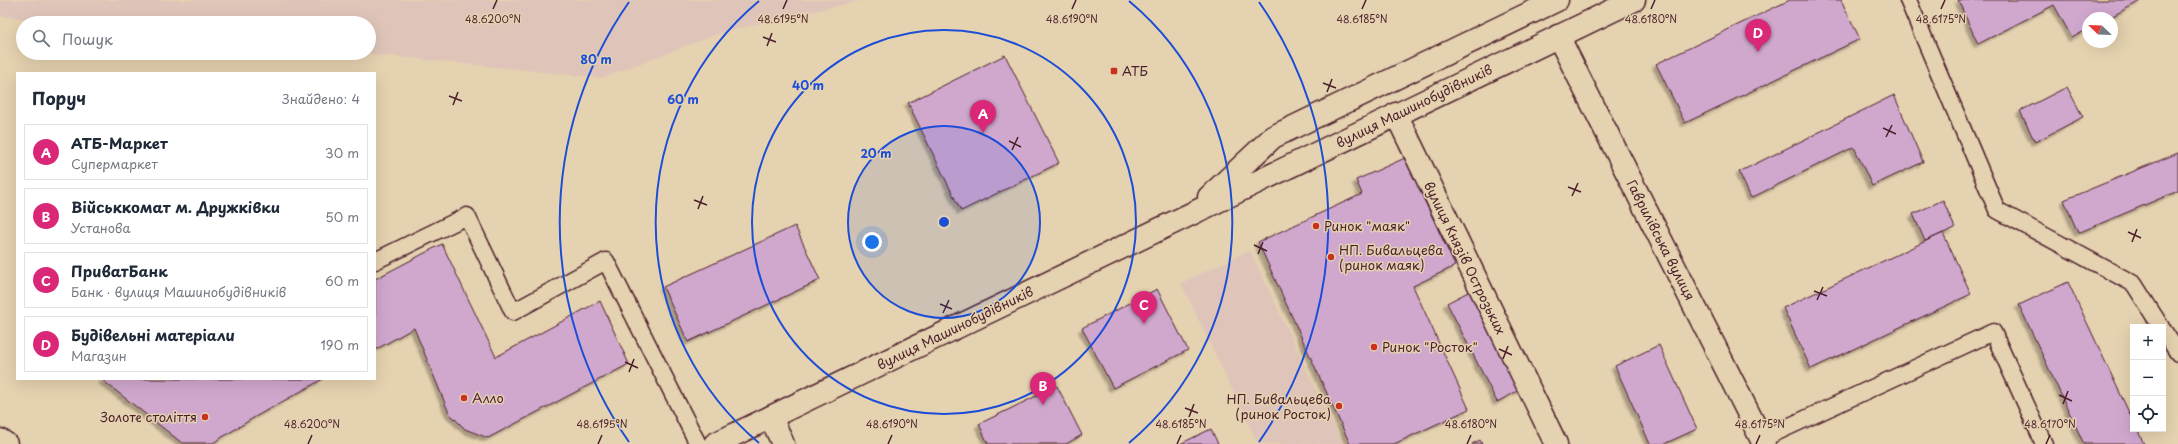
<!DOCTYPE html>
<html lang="uk">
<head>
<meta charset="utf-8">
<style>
  body { margin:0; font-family:"Playpen Sans",sans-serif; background:#f6f6f7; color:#1f2937 }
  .controls { position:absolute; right:12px; bottom:12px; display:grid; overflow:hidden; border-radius:0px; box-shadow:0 4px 16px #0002 }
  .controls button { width:36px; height:36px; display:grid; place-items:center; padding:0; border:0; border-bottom:1px solid #e0e1e3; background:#fff; color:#1f2937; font:20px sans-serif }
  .compass { position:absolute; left:2082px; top:12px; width:36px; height:36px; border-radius:50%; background:#fff; box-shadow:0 4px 16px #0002; rotate:293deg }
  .you { position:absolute; left:872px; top:242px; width:14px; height:14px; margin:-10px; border:3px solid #fff; border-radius:50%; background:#1a73e8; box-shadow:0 0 0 6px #1a73e833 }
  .badge { display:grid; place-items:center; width:26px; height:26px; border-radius:50%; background:#db2777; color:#fff; font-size:13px; font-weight:700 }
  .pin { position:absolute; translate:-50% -33px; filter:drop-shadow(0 1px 2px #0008) }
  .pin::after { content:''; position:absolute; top:21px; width:14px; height:12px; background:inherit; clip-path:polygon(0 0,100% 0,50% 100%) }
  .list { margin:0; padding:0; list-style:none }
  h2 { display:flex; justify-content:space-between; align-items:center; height:52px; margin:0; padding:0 16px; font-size:17px }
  h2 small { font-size:13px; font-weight:400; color:#747a83 }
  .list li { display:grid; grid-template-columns:26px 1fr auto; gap:12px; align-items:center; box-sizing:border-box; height:56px; margin:0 8px 8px; padding:0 8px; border:1px solid #e0e1e3; border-radius:0px }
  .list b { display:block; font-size:15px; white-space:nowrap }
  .list p { margin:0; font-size:13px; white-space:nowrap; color:#747a83 }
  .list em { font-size:13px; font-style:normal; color:#747a83 }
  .icon { flex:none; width:22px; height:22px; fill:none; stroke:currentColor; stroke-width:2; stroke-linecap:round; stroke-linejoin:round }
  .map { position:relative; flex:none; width:2178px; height:444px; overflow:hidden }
  .search { position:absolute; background:#fff; box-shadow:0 4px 16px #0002; left:16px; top:16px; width:360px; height:44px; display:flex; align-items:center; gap:10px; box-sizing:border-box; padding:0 14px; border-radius:22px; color:#747a83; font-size:15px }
  .panel { position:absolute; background:#fff; box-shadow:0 4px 16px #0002; left:16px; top:72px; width:360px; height:308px; border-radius:0px }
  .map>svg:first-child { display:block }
</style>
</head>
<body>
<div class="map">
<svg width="2178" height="444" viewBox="0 0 2178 444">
  <defs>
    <filter id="shadow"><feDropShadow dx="-3.5" dy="3.5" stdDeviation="1" flood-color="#0004"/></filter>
  </defs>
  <rect width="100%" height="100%" fill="#e5d2b0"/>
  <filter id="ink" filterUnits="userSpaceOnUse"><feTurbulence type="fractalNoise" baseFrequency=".025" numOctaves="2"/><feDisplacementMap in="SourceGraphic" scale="8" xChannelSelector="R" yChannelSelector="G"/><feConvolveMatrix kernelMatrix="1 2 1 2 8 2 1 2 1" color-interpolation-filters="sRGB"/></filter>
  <g filter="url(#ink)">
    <path fill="#dfc5b9" d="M0,0h864l-141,32 -121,46 -244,-25h11v-30h-299l-70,-7z
      M1250,250l92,194h-84l-77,-161z"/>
    <path fill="#d0a8ce" stroke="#4a1f2b" filter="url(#shadow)" d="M1790,0h51l19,39 -175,84 -29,-59z
      M1958,0h184l-33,18h-21v11l-16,9 -18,-33 -76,39z
      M1005,55l54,108 -98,48 -53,-108z
      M2067,87l16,30 -48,25 -15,-31z
      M1894,95l29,67 -51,24 -18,-39 -103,51 -12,-26z
      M2178,153v38l-100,42 -14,-33z
      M1405,158l50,108 -42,20 56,123 -75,35h-44l-92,-202 104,-48 -6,-14z
      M1943,200l12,28 -30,13 -12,-27z
      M795,226l25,54 -132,62 -25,-55z
      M1943,233l28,61 -160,75 -28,-61z
      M442,244l54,113 104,-56 29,63 -141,74 -23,-9 -16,-16 -35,-85 -39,22v-71z
      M2068,282l65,139v8h4l7,15h-60l-65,-139z
      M1157,289l31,61 -75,38 -31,-60z
      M1472,290l49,99 -24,13 -50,-99z
      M1659,345l38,84 -33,15h-14l-35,-78z
      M101,379h222l-68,38 -42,26h-31z
      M1057,386l25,49 -16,9h-78l-9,-20z
      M1211,429l7,15h-38z
      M1480,440l2,4h-10z"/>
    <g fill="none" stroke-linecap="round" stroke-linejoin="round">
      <g stroke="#4a1f2b" stroke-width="19">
        <path id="service" d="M1908,0l89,210 137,74 27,43
          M375,261l92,-45 46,96 93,-51 92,183
          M2163,330l15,23
          M1762,439l231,-107 51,112"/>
      </g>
      <g stroke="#4a1f2b" stroke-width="25">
        <path id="minor" d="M1558,36l206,408
          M1396,114l160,330
          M771,417l12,27"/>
      </g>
      <g stroke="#4a1f2b" stroke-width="25">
        <path id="tertiary" d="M1209,197l64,-60 284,-137
          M0,440l6,4
          M715,444l919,-444"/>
      </g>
      <use href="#service" stroke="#e5d2b0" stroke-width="16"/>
      <use href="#minor" stroke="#e5d2b0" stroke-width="22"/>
      <use href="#tertiary" stroke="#e5d2b0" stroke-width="22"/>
    </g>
  </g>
  <path fill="none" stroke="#4a1f2b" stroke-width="1.5" d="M493,9l4,-9M783,9l4,-9M1072,9l4,-9M1362,9l4,-9M1651,9l4,-9M1941,9l4,-9M763,37l13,5M767,46l5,-13M1323,83l13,5M1327,92l5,-13M449,96l13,5M453,105l5,-13M1883,128l13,6M1886,137l6,-12M1009,141l12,6M1012,150l6,-13M1568,187l13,5M1572,196l6,-13M694,200l13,5M698,209l5,-13M2128,232l13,6M2132,242l5,-13M1254,245l13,6M1258,254l5,-12M1814,291l13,5M1817,300l6,-13M940,304l12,5M943,313l6,-13M1499,349l13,6M1503,359l5,-13M625,362l13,6M629,372l5,-13M2059,395l13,6M2063,404l5,-13M1185,408l13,5M1189,417l5,-13M308,444l4,-9M598,444l4,-9M888,444l4,-9M1177,444l4,-9M1467,444l4,-9M1756,444l4,-9M2046,444l4,-9"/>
  <circle cx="944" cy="222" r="96" fill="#1d4ed8" fill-opacity=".12"/>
  <g fill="none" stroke="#1d4ed8" stroke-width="2">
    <circle cx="944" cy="222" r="96"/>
    <circle cx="944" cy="222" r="192"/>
    <path d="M759 443A288 288 0 0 1 759 1M1129 1A288 288 0 0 1 1129 443"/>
    <path d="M629 442A384 384 0 0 1 629 2M1259 2A384 384 0 0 1 1259 442"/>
  </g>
  <g fill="#c8321e" stroke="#e5d2b0" stroke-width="1.5">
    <rect x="1110" y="67" width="8" height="8" rx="2"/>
    <circle cx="1316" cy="226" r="4"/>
    <circle cx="1331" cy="257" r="4"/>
    <circle cx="1374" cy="347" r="4"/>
    <circle cx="464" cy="398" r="4"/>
    <circle cx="1339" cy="406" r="4"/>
    <circle cx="205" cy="417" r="4"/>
  </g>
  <g text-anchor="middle" stroke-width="3" stroke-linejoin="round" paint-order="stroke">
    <g font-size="13" fill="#4a1f2b" stroke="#e5d2b0" text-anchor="start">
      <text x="1122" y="76">АТБ</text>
      <text x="1324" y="231">Ринок "маяк"</text>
      <text x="1339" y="255">НП. Бивальцева<tspan x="1339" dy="15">(ринок маяк)</tspan></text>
      <text x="1382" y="352">Ринок "Росток"</text>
      <text x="472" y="403">Алло</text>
      <text x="1331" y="404" text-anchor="end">НП. Бивальцева<tspan x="1331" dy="15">(ринок Росток)</tspan></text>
      <text x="197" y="422" text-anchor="end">Золоте століття</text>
    </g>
    <g font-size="13" fill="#4a1f2b" stroke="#e5d2b0">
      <text transform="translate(1414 106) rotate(-26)" y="5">вулиця Машинобудівників</text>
      <text transform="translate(1661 240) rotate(63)" y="5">Гаврилівська вулиця</text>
      <text transform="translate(1465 258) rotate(64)" y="5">вулиця Князів Острозьких</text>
      <text transform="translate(955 328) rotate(-26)" y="5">вулиця Машинобудівників</text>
    </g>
  </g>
  <g font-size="10" text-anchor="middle" fill="#4a1f2b" stroke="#e5d2b0" stroke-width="3" stroke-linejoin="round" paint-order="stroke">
    <text x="783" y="23">48.6195°N</text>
    <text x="1072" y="23">48.6190°N</text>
    <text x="1362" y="23">48.6185°N</text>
    <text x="1651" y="23">48.6180°N</text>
    <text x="1941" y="23">48.6175°N</text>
    <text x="493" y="23">48.6200°N</text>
    <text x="312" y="428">48.6200°N</text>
    <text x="602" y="428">48.6195°N</text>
    <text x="892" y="428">48.6190°N</text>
    <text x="1181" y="428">48.6185°N</text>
    <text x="1471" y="428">48.6180°N</text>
    <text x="1760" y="428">48.6175°N</text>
    <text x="2050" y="428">48.6170°N</text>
  </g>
  <circle cx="944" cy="222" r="6" fill="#1d4ed8" stroke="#e5d2b0" stroke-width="2"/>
  <g font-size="12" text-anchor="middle" font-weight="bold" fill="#1d4ed8" stroke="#e5d2b0" stroke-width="3" stroke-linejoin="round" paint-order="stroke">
    <text x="596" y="64">80 m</text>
    <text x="808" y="90">40 m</text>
    <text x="683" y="104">60 m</text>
    <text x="876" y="158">20 m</text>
  </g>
</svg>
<div class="controls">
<button>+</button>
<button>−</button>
<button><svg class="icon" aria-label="locate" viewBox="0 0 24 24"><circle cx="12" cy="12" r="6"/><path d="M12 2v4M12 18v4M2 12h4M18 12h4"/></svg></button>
</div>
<svg class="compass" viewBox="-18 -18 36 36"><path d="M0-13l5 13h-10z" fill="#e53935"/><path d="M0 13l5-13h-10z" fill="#747a83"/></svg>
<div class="you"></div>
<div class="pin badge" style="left:983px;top:133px">A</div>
<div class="pin badge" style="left:1043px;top:405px">B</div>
<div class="pin badge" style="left:1144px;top:324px">C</div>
<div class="pin badge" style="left:1758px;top:52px">D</div>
<div class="search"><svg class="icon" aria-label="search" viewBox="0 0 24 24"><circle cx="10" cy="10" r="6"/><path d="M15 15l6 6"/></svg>Пошук</div>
<section class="panel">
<h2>Поруч<small>Знайдено: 4</small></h2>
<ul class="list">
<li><span class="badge">A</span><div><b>АТБ-Маркет</b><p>Супермаркет</p></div><em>30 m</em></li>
<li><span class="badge">B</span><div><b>Військкомат м. Дружківки</b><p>Установа</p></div><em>50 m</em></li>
<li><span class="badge">C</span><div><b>ПриватБанк</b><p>Банк · вулиця Машинобудівників</p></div><em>60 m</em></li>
<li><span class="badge">D</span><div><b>Будівельні матеріали</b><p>Магазин</p></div><em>190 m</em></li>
</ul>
</section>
</div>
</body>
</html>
